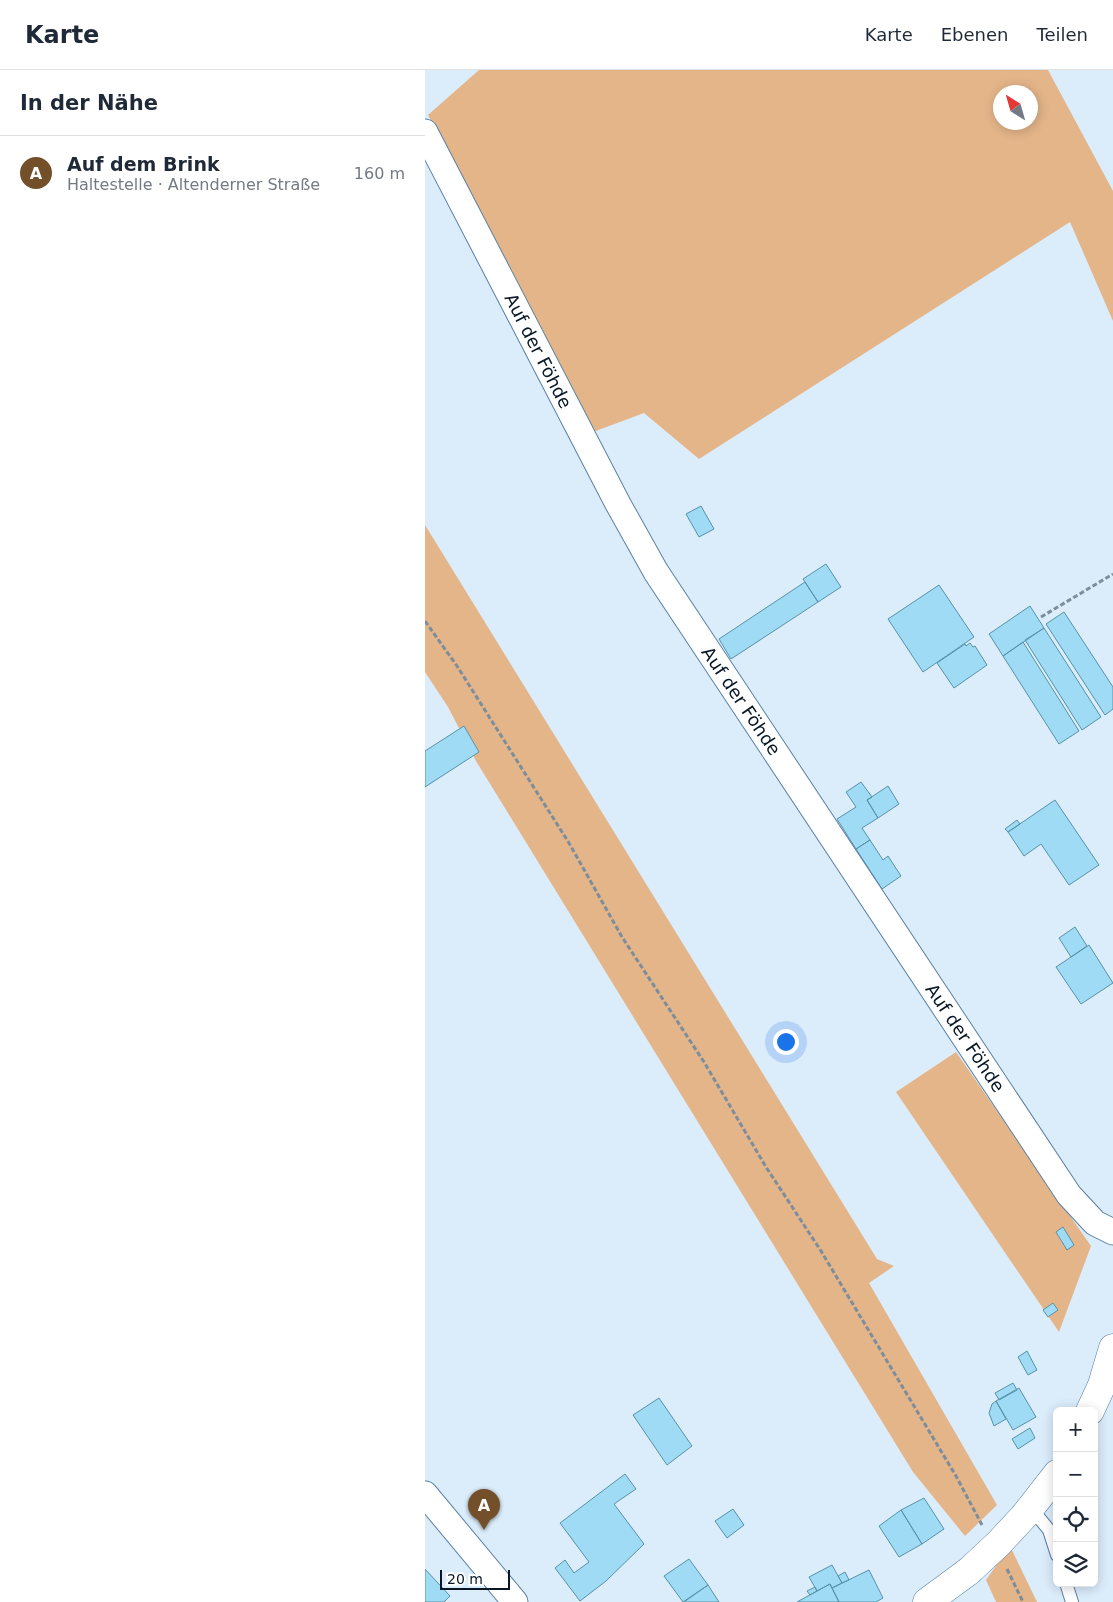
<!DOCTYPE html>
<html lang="de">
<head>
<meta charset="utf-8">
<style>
  body { margin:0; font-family:"DejaVu Sans",sans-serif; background:#f6f6f7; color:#1f2937 }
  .controls { position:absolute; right:15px; bottom:15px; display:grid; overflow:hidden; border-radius:8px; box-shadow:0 2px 12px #0003 }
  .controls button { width:45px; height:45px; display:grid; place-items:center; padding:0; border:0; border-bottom:1px solid #e0e1e3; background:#fff; color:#1f2937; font:25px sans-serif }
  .compass { position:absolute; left:568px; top:15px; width:45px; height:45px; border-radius:50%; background:#fff; box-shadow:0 2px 12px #0003; rotate:323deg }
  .scale { position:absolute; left:15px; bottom:12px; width:70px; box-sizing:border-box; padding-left:5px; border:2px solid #071725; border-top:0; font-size:14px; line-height:18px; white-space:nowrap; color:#071725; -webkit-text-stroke:4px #fff; paint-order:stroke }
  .you { position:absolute; left:360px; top:971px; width:18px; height:18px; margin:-12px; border:4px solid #fff; border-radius:50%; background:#1a73e8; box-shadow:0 0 0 8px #1a73e833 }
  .badge { display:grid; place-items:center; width:32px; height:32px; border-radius:50%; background:#74502a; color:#fff; font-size:16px; font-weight:700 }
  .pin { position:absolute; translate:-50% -41px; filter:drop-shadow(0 1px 2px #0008) }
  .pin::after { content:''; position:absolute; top:26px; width:18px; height:15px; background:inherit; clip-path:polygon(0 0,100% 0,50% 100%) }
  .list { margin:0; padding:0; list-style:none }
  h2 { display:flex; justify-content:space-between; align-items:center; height:65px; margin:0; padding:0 20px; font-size:21px }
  h2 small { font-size:16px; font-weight:400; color:#747a83 }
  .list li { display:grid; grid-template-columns:32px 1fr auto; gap:15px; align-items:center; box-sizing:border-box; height:75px; padding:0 20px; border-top:1px solid #e0e1e3 }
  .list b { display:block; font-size:19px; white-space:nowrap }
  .list p { margin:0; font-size:16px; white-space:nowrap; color:#747a83 }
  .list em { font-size:16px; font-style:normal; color:#747a83 }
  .icon { flex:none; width:28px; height:28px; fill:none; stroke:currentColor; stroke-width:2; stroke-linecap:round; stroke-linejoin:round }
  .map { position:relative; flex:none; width:688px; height:1532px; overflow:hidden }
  header { display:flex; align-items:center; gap:30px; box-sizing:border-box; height:70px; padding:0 25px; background:#fff; border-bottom:1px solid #e0e1e3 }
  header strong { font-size:24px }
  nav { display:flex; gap:28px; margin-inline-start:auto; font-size:18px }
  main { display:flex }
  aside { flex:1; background:#fff }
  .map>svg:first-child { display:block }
</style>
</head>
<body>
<header>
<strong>Karte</strong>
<nav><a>Karte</a><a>Ebenen</a><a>Teilen</a></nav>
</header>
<main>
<aside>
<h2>In der Nähe<small></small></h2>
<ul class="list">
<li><span class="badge">A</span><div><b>Auf dem Brink</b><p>Haltestelle · Altenderner Straße</p></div><em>160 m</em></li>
</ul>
</aside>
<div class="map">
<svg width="688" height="1532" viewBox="0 0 688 1532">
  <rect width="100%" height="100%" fill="#dbecfb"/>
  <path fill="#e4b589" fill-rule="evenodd" d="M54,0h569l65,121v130l-43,-99 -371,237 -55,-46 -51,19 -165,-317zM576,22h30v30h-30z
    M0,455l452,734 17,7 -25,17 128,222 -32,31 -52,-64 -437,-711 -28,-54 -23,-35z
    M531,982l135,194 -32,86 -163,-240z
    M585,1476l27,56h-41l-10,-22z"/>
  <path fill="#9fdbf4" stroke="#5792a8" d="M276,436l13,23 -15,8 -13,-23z
    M401,494l15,23 -23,15 -15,-23z
    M380,512l13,20 -87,57 -12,-20z
    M514,515l35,52 -51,35 -35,-53z
    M605,536l14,22 -41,28 -14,-22z
    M639,542l49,75v22l-8,6 -59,-91z
    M619,558l57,89 -19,13 -57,-90z
    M598,572l56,89 -20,13 -56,-88z
    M545,573l3,4 2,-1 12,19 -33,23 -17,-25 28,-19 1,2z
    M39,656l15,26 -54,35v-36z
    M436,712l11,15 -5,3 11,18 -16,10 8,12 -14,9 -19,-30 19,-12 -10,-15z
    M463,716l11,18 -21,14 -11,-18z
    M630,730l44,65 -30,20 -28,-41 -17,12 -16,-24z
    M592,750l3,4 -12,8 -3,-3z
    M445,770l13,20 5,-4 13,20 -19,13 -26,-40z
    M650,857l12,19 -16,11 -12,-19z
    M664,875l24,38 -32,21 -25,-37z
    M638,1157l11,18 -7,5 -11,-18z
    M628,1233l5,7 -10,7 -5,-7z
    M602,1281l10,19 -9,5 -10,-18z
    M588,1313l4,7 -18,10 -4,-7z
    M594,1318l17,29 -23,13 -17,-29z
    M234,1328l33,48 -25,19 -34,-50z
    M571,1331l10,18 -12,7 -5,-13 3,-9z
    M605,1358l5,10 -17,11 -6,-10z
    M200,1404l11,15 -22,15 30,40 -38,37 -26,20 -25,-33 10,-8 9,13 15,-11 -29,-39z
    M499,1428l20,31 -22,15 -21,-34z
    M308,1439l11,16 -17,13 -12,-17z
    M476,1440l21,34 -23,13 -20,-31z
    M264,1489l19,26 -25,17 -19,-26z
    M407,1495l10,18 -10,5 -2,-4 -13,7 -8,-14z
    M0,1499l25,27 -6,6h-19z
    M444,1500l14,28 -7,4h-37l-7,-14z
    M420,1502l4,8 -7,3 -4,-7z
    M405,1514l9,18h-42l20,-11z
    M283,1515l11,17h-35z
    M390,1517l2,4 -7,4 -3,-4z"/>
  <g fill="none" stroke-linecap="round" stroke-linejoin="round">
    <g stroke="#5981a4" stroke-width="14">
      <path id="lane" d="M606,1438l18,22 8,25
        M641,1513l6,19"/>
    </g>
    <g stroke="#5981a4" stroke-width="27">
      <path id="street" d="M0,62l193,372 38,68 413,623 26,28 18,9
        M0,1424l90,108"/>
    </g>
    <g stroke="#5981a4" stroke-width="29">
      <path id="secondary" d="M665,1341l12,-26 11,-37
        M600,1445l32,-41
        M502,1532l42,-31"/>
    </g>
    <path stroke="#7d8d9c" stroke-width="3" stroke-dasharray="5 2.5" stroke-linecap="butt" d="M616,547l72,-43
      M0,551l32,45 112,177 53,94 82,125 62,105 55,84 135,225 26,49
      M582,1499l16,33"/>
    <use href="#lane" stroke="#fff" stroke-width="12"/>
    <use href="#street" stroke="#fff" stroke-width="25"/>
    <use href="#secondary" stroke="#fff" stroke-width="28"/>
    <g stroke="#5981a4" stroke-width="29" stroke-linecap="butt">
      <path id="secondary-bridge" d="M544,1501l30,-28 26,-28"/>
    </g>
    <use href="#secondary-bridge" stroke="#fff" stroke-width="28"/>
  </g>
  <g text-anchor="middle" stroke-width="4.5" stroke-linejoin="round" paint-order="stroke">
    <g font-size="18" fill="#071725" stroke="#fff">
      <text transform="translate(113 281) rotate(63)" y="6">Auf der Föhde</text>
      <text transform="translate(316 631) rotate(56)" y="6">Auf der Föhde</text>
      <text transform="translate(540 968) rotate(56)" y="6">Auf der Föhde</text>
    </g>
  </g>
</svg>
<div class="controls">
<button>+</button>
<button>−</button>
<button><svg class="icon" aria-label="locate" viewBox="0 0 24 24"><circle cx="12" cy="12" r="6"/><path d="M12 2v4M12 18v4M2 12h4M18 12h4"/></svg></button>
<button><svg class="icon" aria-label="layers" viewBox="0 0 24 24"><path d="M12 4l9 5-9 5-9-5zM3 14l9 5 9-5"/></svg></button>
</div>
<svg class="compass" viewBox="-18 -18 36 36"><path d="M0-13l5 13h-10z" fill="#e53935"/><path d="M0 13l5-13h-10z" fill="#747a83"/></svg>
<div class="scale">20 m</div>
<div class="you"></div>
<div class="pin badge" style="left:59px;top:1460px">A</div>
</div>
</main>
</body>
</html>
